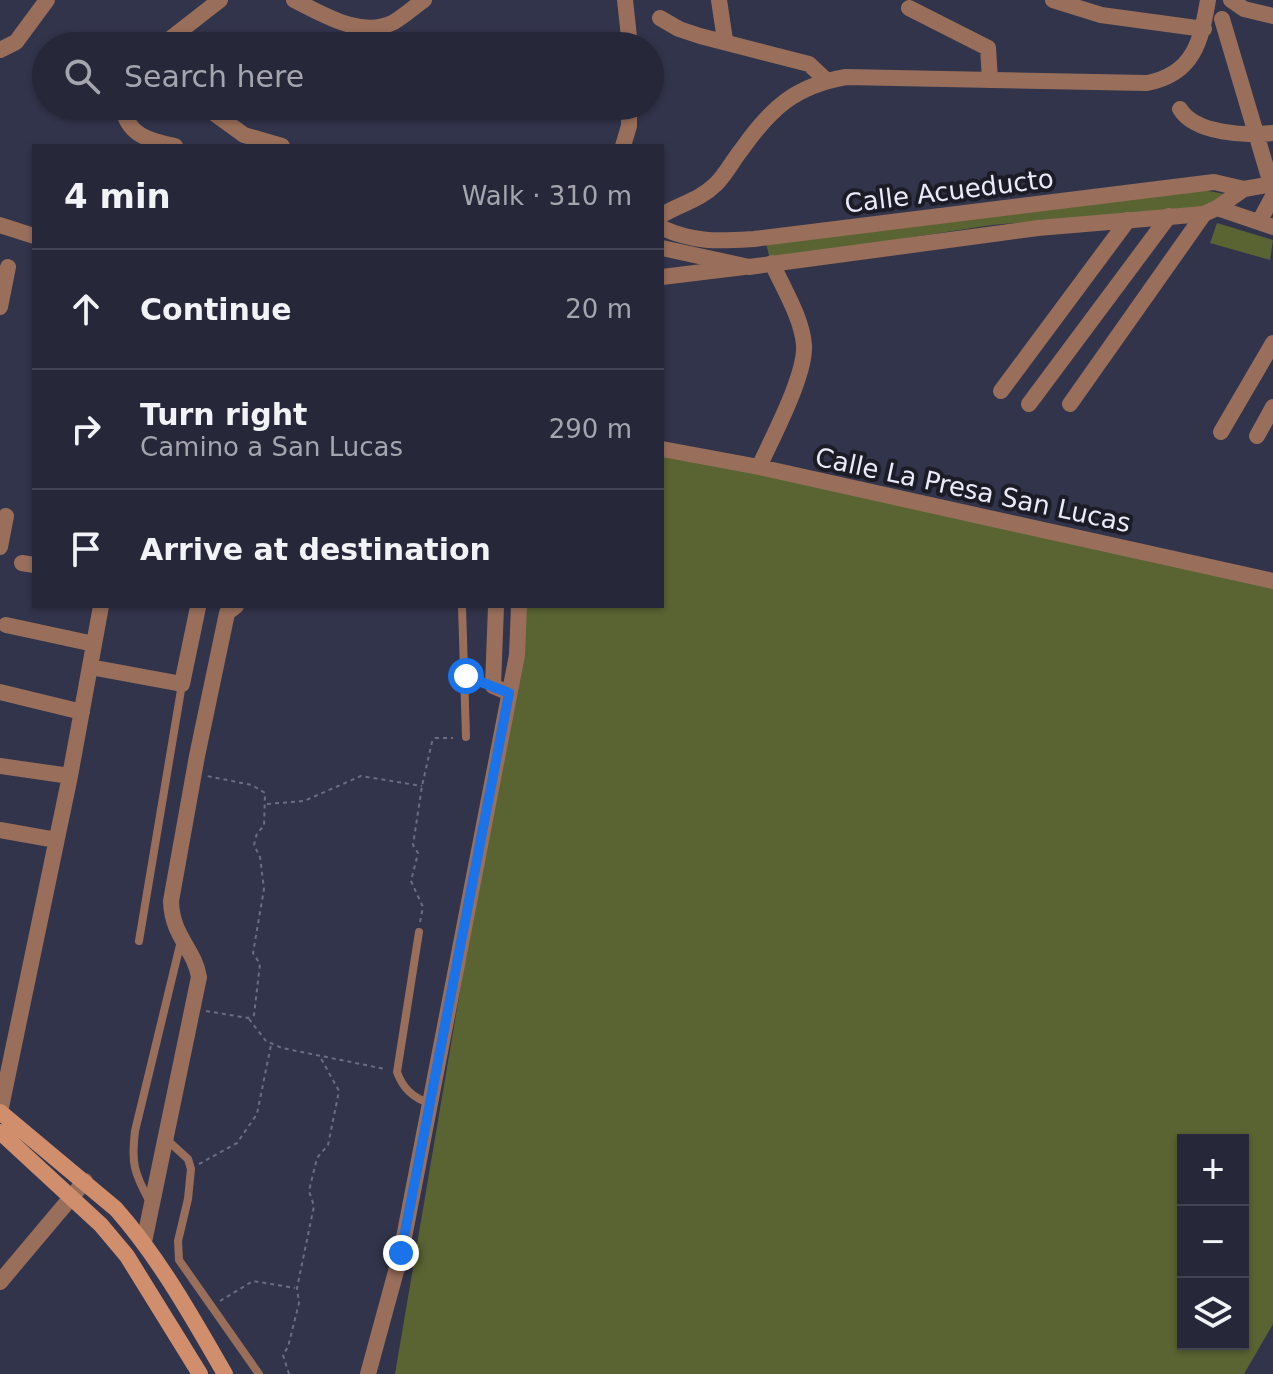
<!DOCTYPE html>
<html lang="en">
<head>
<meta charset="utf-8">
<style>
  body { margin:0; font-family:"DejaVu Sans",sans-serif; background:#2e2f40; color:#f1f3f6 }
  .controls { position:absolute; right:24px; bottom:24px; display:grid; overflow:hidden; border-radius:0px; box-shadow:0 2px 6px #0004 }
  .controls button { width:72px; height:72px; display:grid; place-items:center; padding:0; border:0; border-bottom:2px solid #424453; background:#262738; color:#f1f3f6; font:40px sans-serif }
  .stop { position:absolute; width:24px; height:24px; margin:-18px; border:6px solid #1a73e8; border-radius:50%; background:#fff }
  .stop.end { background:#1a73e8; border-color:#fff; box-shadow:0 2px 8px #0008 }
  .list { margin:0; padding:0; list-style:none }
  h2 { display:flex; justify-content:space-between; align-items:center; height:104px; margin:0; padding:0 32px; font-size:34px }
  h2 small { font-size:26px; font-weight:400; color:#a4a5ae }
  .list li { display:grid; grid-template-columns:52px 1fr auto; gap:24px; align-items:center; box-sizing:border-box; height:120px; padding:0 32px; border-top:2px solid #424453 }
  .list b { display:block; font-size:30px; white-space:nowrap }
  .list p { margin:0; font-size:26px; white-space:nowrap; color:#a4a5ae }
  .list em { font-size:26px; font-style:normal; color:#a4a5ae }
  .icon { flex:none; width:44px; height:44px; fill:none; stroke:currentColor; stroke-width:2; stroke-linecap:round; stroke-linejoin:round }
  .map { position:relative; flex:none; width:1273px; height:1374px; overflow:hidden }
  .search { position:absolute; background:#262738; box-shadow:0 2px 6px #0004; left:32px; top:32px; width:632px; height:88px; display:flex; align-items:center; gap:20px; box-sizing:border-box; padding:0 28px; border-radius:44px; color:#a4a5ae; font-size:30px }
  .panel { position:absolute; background:#262738; box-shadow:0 2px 6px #0004; left:32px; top:144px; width:632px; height:464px; border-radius:0px }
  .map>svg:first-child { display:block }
</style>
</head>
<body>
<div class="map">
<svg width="1273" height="1374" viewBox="0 0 1273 1374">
  <rect width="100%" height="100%" fill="#32344b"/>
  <path fill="#5a6332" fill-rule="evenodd" d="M1197,189l29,5 -15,10 -10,3 -209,18 -222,34 -5,-19z
    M1217,223l56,17 -3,20 -60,-17z
    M662,453l611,132v739l-29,50h-849l122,-719 2,-49h143zM1183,1140h60v204h-60z"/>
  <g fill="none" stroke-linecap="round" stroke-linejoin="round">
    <path stroke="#6b6d82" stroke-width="2" stroke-dasharray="4 4" stroke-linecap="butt" d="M267,804l37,-3 57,-25 61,10
      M420,922l3,-15 -12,-26 7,-28 -5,-8 9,-59 10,-44 3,-4h18
      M206,1011l42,7 6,-3 6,-51 -7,-11 11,-64 -4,-32 -6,-12 3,-12 7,-7 1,-33 -13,-8 -45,-9
      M249,1019l17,22 16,7 103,21
      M199,1164l38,-21 20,-29 14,-69
      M220,1301l33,-20 42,7
      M289,1374l-6,-19 5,-8 11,-44 -2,-15 17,-82 -5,-15 8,-33 11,-13 11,-54 -20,-36"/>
    <path stroke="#996f5b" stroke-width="8" d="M462,606l4,131
      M466,676l27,10
      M419,932l-22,140c6,17 16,26 32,31
      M139,941l43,-257
      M166,1139l22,20 3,10 -3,30 -10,42 1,19 80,114
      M150,1202c-16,-29 -19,-39 -15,-71l46,-190"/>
    <path stroke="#996f5b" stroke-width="16" d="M294,0c29,14 67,39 100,22 10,-6 20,-15 30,-22
      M719,0l6,40
      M1053,0l48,15 103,14
      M1231,0l13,9 29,7
      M909,8l79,40 2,32
      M660,18l19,11 21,7 109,28 17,16
      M1222,19l49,165
      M161,46l59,-46
      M0,50l16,-8 31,-42
      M123,106c3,29 27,35 52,40
      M204,106l40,29 38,11
      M1180,109c15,25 67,27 93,24
      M1217,208l56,19
      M1259,222l14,-26
      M0,225l34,11
      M662,277l82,-10
      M0,307l8,-40
      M1001,391l127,-171
      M1029,404l140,-188
      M1070,404l134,-190
      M1221,432l52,-89
      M1257,436l16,-29
      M662,449l97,18 514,114
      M759,467c13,-29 47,-92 45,-122 -2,-27 -21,-57 -32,-82
      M0,547l6,-31
      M22,563l12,2
      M496,606l-3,80 16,7
      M6,625l88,19
      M90,667l92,17 16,-77
      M0,692l82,20
      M0,766l70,10
      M0,830l56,10
      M0,1112l70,-336 31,-170
      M144,1242l55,-265c-5,-29 -27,-40 -28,-76l26,-145 30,-143 9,-7
      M0,1282l85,-101"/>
    <path stroke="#996f5b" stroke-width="16" d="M625,0l5,46
      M623,146l6,-20v-20
      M662,215c18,-11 38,-15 54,-31 10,-10 17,-24 26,-35 29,-41 53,-63 104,-72l301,6c47,-9 54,-42 61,-83
      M662,228c34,15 56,13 92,11l460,-57 30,7 29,-5
      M662,248l87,19 289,-39 166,-14 13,-6 27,-19
      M368,1374l33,-121 116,-598 2,-49"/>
    <path stroke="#d08e6d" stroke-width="16" d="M0,1112l116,97c44,50 76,108 109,165
      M0,1132l101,93 26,31 73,118"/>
  </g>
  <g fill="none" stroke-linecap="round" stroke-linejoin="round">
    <path stroke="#1a73e8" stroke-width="10" d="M401,1253l108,-560 -43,-17"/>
  </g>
  <g text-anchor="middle" stroke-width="8" stroke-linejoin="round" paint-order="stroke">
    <g font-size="26" fill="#e9eafa" stroke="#1c1c27">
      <text transform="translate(949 191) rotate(-7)" y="9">Calle Acueducto</text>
      <text transform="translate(973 490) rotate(12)" y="9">Calle La Presa San Lucas</text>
    </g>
  </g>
</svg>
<div class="controls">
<button>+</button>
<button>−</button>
<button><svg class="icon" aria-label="layers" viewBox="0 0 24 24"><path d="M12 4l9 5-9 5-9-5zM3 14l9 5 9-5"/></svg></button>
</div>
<div class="stop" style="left:466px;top:676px"></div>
<div class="stop end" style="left:401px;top:1253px"></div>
<div class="search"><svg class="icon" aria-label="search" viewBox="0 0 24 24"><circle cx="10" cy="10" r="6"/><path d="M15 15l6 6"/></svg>Search here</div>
<section class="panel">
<h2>4 min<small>Walk · 310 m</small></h2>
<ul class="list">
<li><svg class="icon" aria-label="ahead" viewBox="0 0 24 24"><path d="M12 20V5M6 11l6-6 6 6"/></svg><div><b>Continue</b></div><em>20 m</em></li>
<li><svg class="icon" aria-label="right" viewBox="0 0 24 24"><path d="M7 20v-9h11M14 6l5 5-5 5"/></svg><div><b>Turn right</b><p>Camino a San Lucas</p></div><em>290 m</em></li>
<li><svg class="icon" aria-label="arrive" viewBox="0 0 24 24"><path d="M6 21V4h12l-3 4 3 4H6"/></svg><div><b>Arrive at destination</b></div></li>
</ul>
</section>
</div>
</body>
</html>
